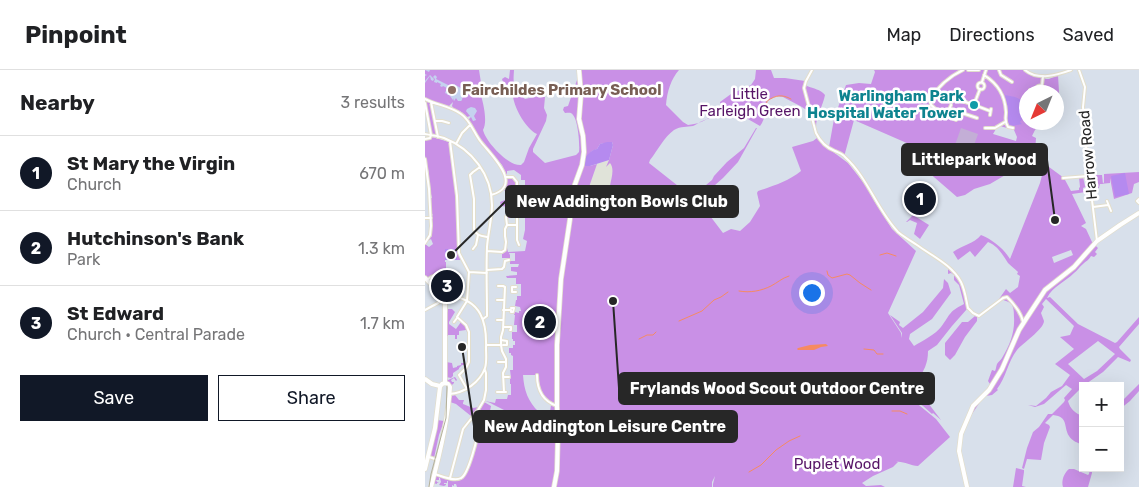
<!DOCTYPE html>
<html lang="en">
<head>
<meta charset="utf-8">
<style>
  body { margin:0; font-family:Rubik,sans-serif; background:#f2f2f2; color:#202124 }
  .controls { position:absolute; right:15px; bottom:15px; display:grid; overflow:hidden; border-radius:0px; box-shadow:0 5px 20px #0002 }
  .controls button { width:45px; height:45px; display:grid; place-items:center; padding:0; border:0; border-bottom:1px solid #e0e0e0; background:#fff; color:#202124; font:25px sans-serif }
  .compass { position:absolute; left:594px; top:15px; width:45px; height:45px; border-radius:50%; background:#fff; box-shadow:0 5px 20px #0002; rotate:223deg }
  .you { position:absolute; left:386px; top:222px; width:18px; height:18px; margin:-12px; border:4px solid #fff; border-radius:50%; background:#1a73e8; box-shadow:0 0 0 8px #1a73e833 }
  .badge { display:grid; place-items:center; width:32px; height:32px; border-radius:50%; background:#111827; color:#fff; font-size:16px; font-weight:700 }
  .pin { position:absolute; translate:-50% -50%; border:2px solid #fff; box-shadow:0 1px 5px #0006 }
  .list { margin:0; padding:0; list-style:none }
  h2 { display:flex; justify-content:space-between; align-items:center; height:65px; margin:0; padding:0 20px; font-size:21px }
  h2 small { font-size:16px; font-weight:400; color:#757577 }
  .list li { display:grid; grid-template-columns:32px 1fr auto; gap:15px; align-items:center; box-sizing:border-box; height:75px; padding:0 20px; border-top:1px solid #e0e0e0 }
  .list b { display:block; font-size:19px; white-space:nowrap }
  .list p { margin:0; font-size:16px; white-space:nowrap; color:#757577 }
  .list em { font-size:16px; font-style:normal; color:#757577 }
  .actions { display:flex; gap:10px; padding:15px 20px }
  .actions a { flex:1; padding:11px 0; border:1px solid #111827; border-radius:0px; text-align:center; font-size:18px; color:#111827 }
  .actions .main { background:#111827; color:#fff }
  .map { position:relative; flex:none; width:714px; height:417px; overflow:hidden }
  header { display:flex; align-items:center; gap:30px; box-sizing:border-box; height:70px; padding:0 25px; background:#fff; border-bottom:1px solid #e0e0e0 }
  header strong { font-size:24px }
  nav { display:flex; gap:28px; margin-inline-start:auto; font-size:18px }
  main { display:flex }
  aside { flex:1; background:#fff }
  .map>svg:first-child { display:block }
</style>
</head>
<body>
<header>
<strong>Pinpoint</strong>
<nav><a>Map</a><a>Directions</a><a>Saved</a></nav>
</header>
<main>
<aside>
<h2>Nearby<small>3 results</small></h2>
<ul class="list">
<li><span class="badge">1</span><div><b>St Mary the Virgin</b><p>Church</p></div><em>670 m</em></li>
<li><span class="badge">2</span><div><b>Hutchinson's Bank</b><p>Park</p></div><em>1.3 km</em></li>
<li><span class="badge">3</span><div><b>St Edward</b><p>Church · Central Parade</p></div><em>1.7 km</em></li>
</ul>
<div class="actions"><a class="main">Save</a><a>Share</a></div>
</aside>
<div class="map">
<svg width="714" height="417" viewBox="0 0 714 417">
  <rect width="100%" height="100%" fill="#d8e0eb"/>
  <path fill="#e0e3d9" d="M184,90l-1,4 2,-1 2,2 1,5 -3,17 -6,11 -2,8 -9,1 -1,-5 -14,6 -2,-3 -2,1 -1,-6 4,-5 8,-4 4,-4 8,-23z"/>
  <path fill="#c5d2ef" d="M0,0h51l4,36 -4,13 -3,3 -8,-13 -7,-8 -28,-3 -5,-3z"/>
  <path fill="#c990e6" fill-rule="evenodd" d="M0,0l4,2 1,-2h49l3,19 -2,3c3,10 8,29 3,38 3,12 25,36 38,35l3,-3 5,-14 8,-14c-11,-5 -22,-25 -24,-37 -1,-4 0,-7 -3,-12h-6l-2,-6 3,-2 4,2 1,-9h4c-1,17 -1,17 11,29l13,-3 7,1 -1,11 3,7 -1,6 -13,28v3l12,11 31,-8 3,-3c1,-7 -1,-32 -6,-37 -2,-3 -4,-2 -8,-2l-2,-3 1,-3 4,-1 9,-26 3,-10h99c-8,9 -12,22 -13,35l17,17 5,3c13,-1 26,-8 32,-19 -2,11 -11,12 -20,16 -2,1 -4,3 -7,4 -6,1 -12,0 -19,4 -10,7 -16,20 -24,30l-1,3 38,30 7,2 18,-15 2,-4 13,-14 17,-14 12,-20h1l-19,34 -15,16 -25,22 25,33 8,-4 9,2 10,-9 10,-16 -3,-13 1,-2c15,-5 31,-10 43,-20l-9,-24 21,-6 4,-3 4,5 27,20 19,24 6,12 19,30 24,22 -28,62 13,20 1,5v-5l-12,-18 10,7 -1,3 4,3 20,-16 20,-24 1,-9 4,4 3,10 -19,26 -22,15 -1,5 5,7c8,-5 22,-12 27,-19 10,-13 7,-15 23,-23l-5,-19 -5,-5v-5l-3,-2 -3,1v-7c12,12 17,25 19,42l-15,17 -15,19 -9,6c0,13 -4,19 -11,31l5,13 19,25 -8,-7 -1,1 -9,-8 -9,-5 22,18 14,18 -32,29c-8,0 -14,-5 -22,-4h2l-5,5 -20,9 -11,7 4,3 15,-1 4,2h-172v-3l2,-8 -3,6v5h-156l3,-55 -1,-11 1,-97 4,-57 8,-54 1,-1 20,-9 1,4 9,-1 2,-8 -1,-8 7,-4c1,-7 5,-17 0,-23l-4,4 3,-7 4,-15 -1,-3 -12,2 -3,5 -5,2 -5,6h-4l-11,28 -4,15 1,17 -3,23 -4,27 -5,49 -1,89c-14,-5 -18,-17 -18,-30h-15c1,15 5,27 16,37h11l1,-7 5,2 2,25 -2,39 -2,16h-97l-1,-3h-2v2l-2,-1v2h-4v-6h-1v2h-3v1h2v1l-2,1 -5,-1 2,-3 -1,-4h-1v2h-3l1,2h2l-2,1v1l-4,-1 3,-8 20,6c2,-1 5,-1 7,-3 8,-6 14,-38 16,-49l8,1 -3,1 -1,8 9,2 1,-4 4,1 1,-5h3l2,-10 -1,-1 2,-12c-7,-3 -12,-7 -19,-9l10,2 1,-4h11l1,-4h3v-11h-1v-5l1,-1 -1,-8h3v-14l-2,-1v-2h-2v-5h4v-3h2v-4h-2v-2h-1v-7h5v-7h-3l1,-10h-1l1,-3 4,1v-2h2l-1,-4 -5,-1 1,-6h1v-4h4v-12h-5v-6h-9l-1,-2 11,-1v-3l-6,-1v-4h7l1,-3h-9v-3h5v-8h-6l1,2v3h-8v-5l3,-2 2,-3 1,4 17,-1 2,-10 -4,-2 2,-9v-16l-4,-1 -1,-4 -5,-1 -1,4h-6v4l8,2h-8v-2l-2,-1v-6h5v-2l-10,-1 -1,-4 7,-3 2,4 2,-1 1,3 8,-3 -1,-2 4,-1 2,-5v-14h-4v-5l-7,-5 -7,1v4l-5,-10 -23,-27 -11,-18 3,-3 2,4 3,-1 -2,-4 3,-5 -2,-3 -4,-1 -4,2 -1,2 4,5 -3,1 -7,-6 -8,-2h2l-2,-3 1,-4 -5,5 -23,-9v-15l5,-7 1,4 2,1 1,-2 -4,-4 -5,6v-5l2,-1 -2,-1zM10,5l2,2 -1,2 16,8 2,-3 15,9 -2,4 -4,-2 -1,5 -1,1h-3l-2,-3 -2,3 -1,-3v2l-3,-4 1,-1h-4l2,-4 -2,3 -2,-1 2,-5 -4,-2 -1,1 -2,-1 1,-2 -4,-2v1l-3,-1 1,-3 -2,-2z
    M331,0h15l3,8h11l20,3 2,2v3c7,3 13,3 18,9 -2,11 -9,21 -9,32h-2l-6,-16 -6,-4 -19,-10 -7,-1 -9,5 -1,7 2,2 5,-1 2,3 -3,2 -3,-2 -4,4 -3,7 -2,3 -40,-23v-1l11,-8 20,-9 4,-6z
    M449,0h149l7,5 12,2 4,2h3l9,-4 1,17 -2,5v-5h-30v30l13,1 -5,7 -3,6 4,2 -1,16 -16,9 -12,11 -17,10 -16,5 -9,6 -8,2 -30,-26 -18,-27 -55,-24 -10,37 -15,-10 5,-28 12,-34 13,-2 12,1 4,-12zM575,56l14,4 3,7 -1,4 -23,-7 3,-5z
    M0,30l5,3 7,32 -5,-1z
    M7,67l17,5 4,21 4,45 -1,2 2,1 1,41 2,7 -1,1h-15v2h1v10c-6,1 -14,2 -18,7l-3,-3v-32l4,3 4,-3 -2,-5 -3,2 2,-5 2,1 -1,-2 1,-9h1l-2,-10 2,-1 -2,-2 -1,-15h2l-3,-12h1v-4l-2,-1v-7h1l-1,-5h-1l-2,-14v-14l5,-2z
    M159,92h1l5,4 7,-2 -8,23 -4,4 -8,4 -4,6 1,5 -3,2 -1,-8z
    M620,94l19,14 7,13 8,-1v-2l1,-1 -1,-10h4l2,9 3,-2v2l-5,2v3l3,1 -14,2 14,29 -5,3 5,3 6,13 6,6 -3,4 2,2 -3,3 -3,-1c-2,4 -5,5 -8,8 -4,3 -6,7 -9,9 -9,9 -21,13 -27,25l3,-1 28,27 37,19 2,-1 22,-25v7l-20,23 1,2 11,11 -1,2 -12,-5 -15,15 -20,14 -15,15c2,8 8,13 15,15v29c-5,-2 -11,-4 -14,-9 -6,-10 0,-19 -16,-21l-8,8 4,2 1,2 -6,16 -3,17 -14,-1 -3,10 -2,-1 5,-20 6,-16 6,-5 9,-13h4l12,-12 1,-2 -1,-2 8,-9 -6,-4 -22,19 -9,3 -7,-2 8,1 10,-8 5,-6 11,-6 8,-11 -15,-11 19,-15 -14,-12 10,-2 4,-9 -28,-27 -4,5 2,3 -3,6c1,3 2,5 3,8 0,8 -22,23 -27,29 -9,11 -11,28 -20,39l1,1 -6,5 -6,1 -6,6 -12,18 6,-14 16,-20v-2l-2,-3 4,-11 3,1c1,-2 1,-4 2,-7 1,-2 4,-4 5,-6 8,-13 13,-26 12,-41 0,-13 -2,-15 -15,-18l7,-10 4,4 8,-6 2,-11 -3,-2 1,-2c-3,-3 -7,-6 -10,-9 -6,-9 -10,-17 -20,-21l-13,15 -5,-6 -12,9 -5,-8c9,-7 21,-8 28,-17 12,5 22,13 29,24l30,-76zM646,180l2,5 -19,8 -2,-6zM673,271l17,13 -18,17 -13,8 -16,-15z
    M714,102v10l-5,2 -2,9 -18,6 -4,-21v5l-10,1 -1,4 -6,1 2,-3 -1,-1 1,-10h7l1,9 1,-2v-8z
    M82,108h6l3,3 1,12 -3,3v-1l-4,1 1,-1h-2l-5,-5h2l1,-1v-2h-2z
    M488,145l16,10 -9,14 -6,-5 3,-11 -7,-3 -3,2h-1z
    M7,207v3l8,1v-3h13v4h-2l-1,2 -6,-1 -1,3 2,2 5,-1 4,1 5,-2 -1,2 1,1h-7l-1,5 -8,-3 -14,-11z
    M23,239h4l3,3 -6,10v2l7,5 5,-7 5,3 -1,1 3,6h-1l-1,-2 -7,1v4h-2v4h-2v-4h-7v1h-2v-23h1z
    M550,246l2,1v4l-12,16 -10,18 -5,5 -5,-5v-12l17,-21h6z
    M21,292l6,1 1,5 4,-1v-1l4,-1v-2h-6h10v2h-3l-3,3v1l-6,4v3l-2,2 -5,-1 2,3 7,-3 2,3 -1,1 -2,-3 -3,2 1,2h2v1l-2,2 -6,-3z
    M714,314v7l-9,10 -10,8v-6z
    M30,325l4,5h5l-1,3v1l10,4 6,-1 -8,9 -15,-12 -6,-2 1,-6z
    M59,332l7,4 -2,10 5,1 -1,12h-6l1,-6 -10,1 -4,-7 6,-7z
    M12,350l7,1 -5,14 -5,23 -4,-2z
    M591,398l8,2v2l-2,14 4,1h-13z
    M665,398h2v5l-4,14h-25c-2,-6 1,-14 6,-18h5l14,6 1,-1z"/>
  <path fill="#c3aed6" d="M536,58l17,6 -6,17 -17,-6z"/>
  <path fill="#b58aef" d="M580,25l10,2 7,3 3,-1 1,1 -1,16 -5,6 2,2 -10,2 -5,-2c0,-4 1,-8 1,-12 0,-6 -2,-11 -3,-17z
    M182,72h5l1,3 -4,15 -19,6h-5v-4h-1c1,-6 7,-12 13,-13l3,-5z
    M700,103l4,21 -14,3 -4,-21z
    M20,179h12v11h-12z"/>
  <path fill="#f68a62" d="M401,274l2,2 -7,1 -7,3h-16l-1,-1 1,-1 12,-3z"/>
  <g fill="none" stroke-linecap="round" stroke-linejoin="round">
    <path stroke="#f68a62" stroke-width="1" d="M343,41l-2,-4 1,-6c9,-6 15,-7 24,-2
      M455,185l7,-2 9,3
      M402,201l1,4 4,3 15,-4 3,1 10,8 11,7
      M314,221c11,2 22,0 32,-5 6,-3 11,-8 18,-10
      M254,251l23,-10 12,-11 7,-3 7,-5
      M214,269l8,-4h6l3,-3
      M439,279l10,1 3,4h6
      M422,312l7,-8c5,-1 14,4 19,6l1,8
      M467,341h8l7,3
      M324,402l12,-7 15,-15 13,-9 11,-5"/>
    <g stroke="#e2decd" stroke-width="4">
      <path id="street" d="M387,0l-6,11 -2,7 12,45c4,8 11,15 19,18 4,2 8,3 10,6 23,21 32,53 53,75 6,5 13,9 19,13 15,11 35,20 44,37 4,8 5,17 7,26l5,5 6,3 24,-18 4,-1c7,7 14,15 16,25
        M543,0h11
        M574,0l2,5 11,7
        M600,0c13,11 32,5 46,0
        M654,0l6,17 -2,20 4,52 10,82
        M559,5c14,9 21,20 22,37 0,6 -2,9 2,15l5,1
        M557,12l4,-12
        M552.5 16a3.5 3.5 0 1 1 7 0a3.5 3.5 0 1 1-7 0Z
        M605,20l2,1 6,-5 4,-1
        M618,22l-1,-7 1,-9
        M0,29c11,6 25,7 36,15 9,6 13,19 20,28 10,13 44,44 10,53
        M532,29l14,5 -1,3 5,2 2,-3 13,5
        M6,32l7,35
        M0,33l6,32
        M552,36l1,-3 -3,-1 5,-13
        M537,43l15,5
        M522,45l4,-10
        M565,45l1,-6
        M531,50c-9,-4 -18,-8 -25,-15l-1,-6c8,-12 20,-23 33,-29
        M10,51h7l7,2
        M560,58h10l10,-6
        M0,64c6,1 13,2 19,4 28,11 48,37 48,67 0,14 -4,28 -5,42 -1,23 0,46 0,69l-4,3
        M0,69l5,-1 1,-3
        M25,71l7,55 2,57 10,19
        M31,74l6,-11 8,-8
        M0,89l4,30 2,37 -1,9 -5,8
        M55,97l-7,5 -3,3 4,24v30c2,7 8,7 14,8
        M80,107h8l4,5v12l-5,4
        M638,108l25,-2
        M714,129l-2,2 2,2
        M682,131l4,10
        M668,137l15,-2
        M90,145h5
        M92,145v25l2,5
        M0,148h6
        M82,155h10
        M48,179l3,-4 2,-10
        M62,181l15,1 3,-2 1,-8 -1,-6v-7l2,-4 -1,-8
        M62,200l15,-1 2,-2 1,-6 4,-1
        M2,210c9,-8 20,-8 31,-6
        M73,216h5l2,1 -2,43 -2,7v8l1,6 4,8v8l-3,6 1,19
        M91,217h-4v5h4
        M72,230h7
        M42,231l-10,16 9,8 3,7v30l-3,6 -7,7 8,14
        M42,231l2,-29 18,1
        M0,240l13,-7 4,-4
        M78,240h8v2h2l1,-4h-3
        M72,250h6
        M29,252l3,-4
        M78,257h8v3h-1
        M76,270l6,1v4h-4
        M62,275h14
        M73,292h8
        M112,305c0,14 5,26 20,31
        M78,307h6
        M72,322h9
        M24,324c16,-1 31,-12 36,-26 2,-6 1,-14 1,-20 1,-26 -5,-48 -35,-52
        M4,387l9,3
        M10,404c7,2 19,8 26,4 7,-3 18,-43 17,-51 0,-4 -3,-7 -6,-10
        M25,408l13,-49 15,-19 6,-10 2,-10v-17l-1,-3"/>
    </g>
    <g stroke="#e2decd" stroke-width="5.5">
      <path id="secondary" d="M0,208l6,6 11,9
        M17,223l-1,2v4l4,2v82
        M17,223l4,-1 4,3 -1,4 -4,2
        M0,309l7,5 8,2
        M0,399l10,-41 5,-41 2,-3 3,-1
        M6,417c9,-33 17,-66 19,-100l-2,-3 -3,-1
        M129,417l3,-16 1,-40 -1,-25v-61l4,-66 9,-60 -1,-18 13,-36 2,-13 -1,-16 -4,-17 2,-25 -2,-24
        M542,417l-8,-36 2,-17 12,-28 16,-16 13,-21 17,-39 7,-11 19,-29 29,-23 23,-26 23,-16 19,-12"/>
    </g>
    <use href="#street" stroke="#fff" stroke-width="2"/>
    <use href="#secondary" stroke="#fff" stroke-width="4"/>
    <path stroke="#b3b09a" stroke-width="1" d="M4,417l2,-13 15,-56 1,-32"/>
  </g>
  <circle fill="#8d6e63" stroke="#fff" stroke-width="2" cx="27" cy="20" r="5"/>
  <circle fill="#0f9aa8" stroke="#fff" stroke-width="2" cx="549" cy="35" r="5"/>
  <g text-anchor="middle" stroke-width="5" stroke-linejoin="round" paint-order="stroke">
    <g font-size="15" font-weight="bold" fill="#785e54" stroke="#fff" text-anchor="start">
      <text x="37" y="25">Fairchildes Primary School</text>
    </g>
    <g font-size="15" fill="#571567" stroke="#fff">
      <text x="325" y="29">Little<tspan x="325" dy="17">Farleigh Green</tspan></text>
      <text x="412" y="399">Puplet Wood</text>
    </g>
    <g font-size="15" font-weight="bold" fill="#0d838f" stroke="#fff" text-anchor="end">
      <text x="539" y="31">Warlingham Park<tspan x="539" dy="17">Hospital Water Tower</tspan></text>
    </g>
    <g font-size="15" fill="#272727" stroke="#fff">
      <text transform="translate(663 85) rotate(-95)" y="5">Harrow Road</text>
    </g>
  </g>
  <path fill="none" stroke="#272727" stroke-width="2" d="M630 150L622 90M26 185L81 131M188 231L194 318M37 277L49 356"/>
  <g fill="#272727" stroke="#fff" stroke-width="2">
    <circle cx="630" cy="150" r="5"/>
    <circle cx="26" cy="185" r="5"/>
    <circle cx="188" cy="231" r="5"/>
    <circle cx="37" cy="277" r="5"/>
  </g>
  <g fill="#272727" stroke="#272727" stroke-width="2">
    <rect x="477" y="74" width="145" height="31" rx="5"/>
    <rect x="81" y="116" width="232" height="31" rx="5"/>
    <rect x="194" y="303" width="315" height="31" rx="5"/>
    <rect x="49" y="341" width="263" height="31" rx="5"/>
  </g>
  <g font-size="16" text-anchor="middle" font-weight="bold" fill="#fff">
    <text x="549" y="95">Littlepark Wood</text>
    <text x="197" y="137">New Addington Bowls Club</text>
    <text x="352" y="324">Frylands Wood Scout Outdoor Centre</text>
    <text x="180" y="362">New Addington Leisure Centre</text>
  </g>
</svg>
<div class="controls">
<button>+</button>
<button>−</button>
</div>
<svg class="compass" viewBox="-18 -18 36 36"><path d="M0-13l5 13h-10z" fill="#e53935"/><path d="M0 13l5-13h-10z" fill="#757577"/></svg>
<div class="you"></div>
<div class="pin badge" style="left:495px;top:129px">1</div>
<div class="pin badge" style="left:115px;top:252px">2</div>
<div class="pin badge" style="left:22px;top:216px">3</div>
</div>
</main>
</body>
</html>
